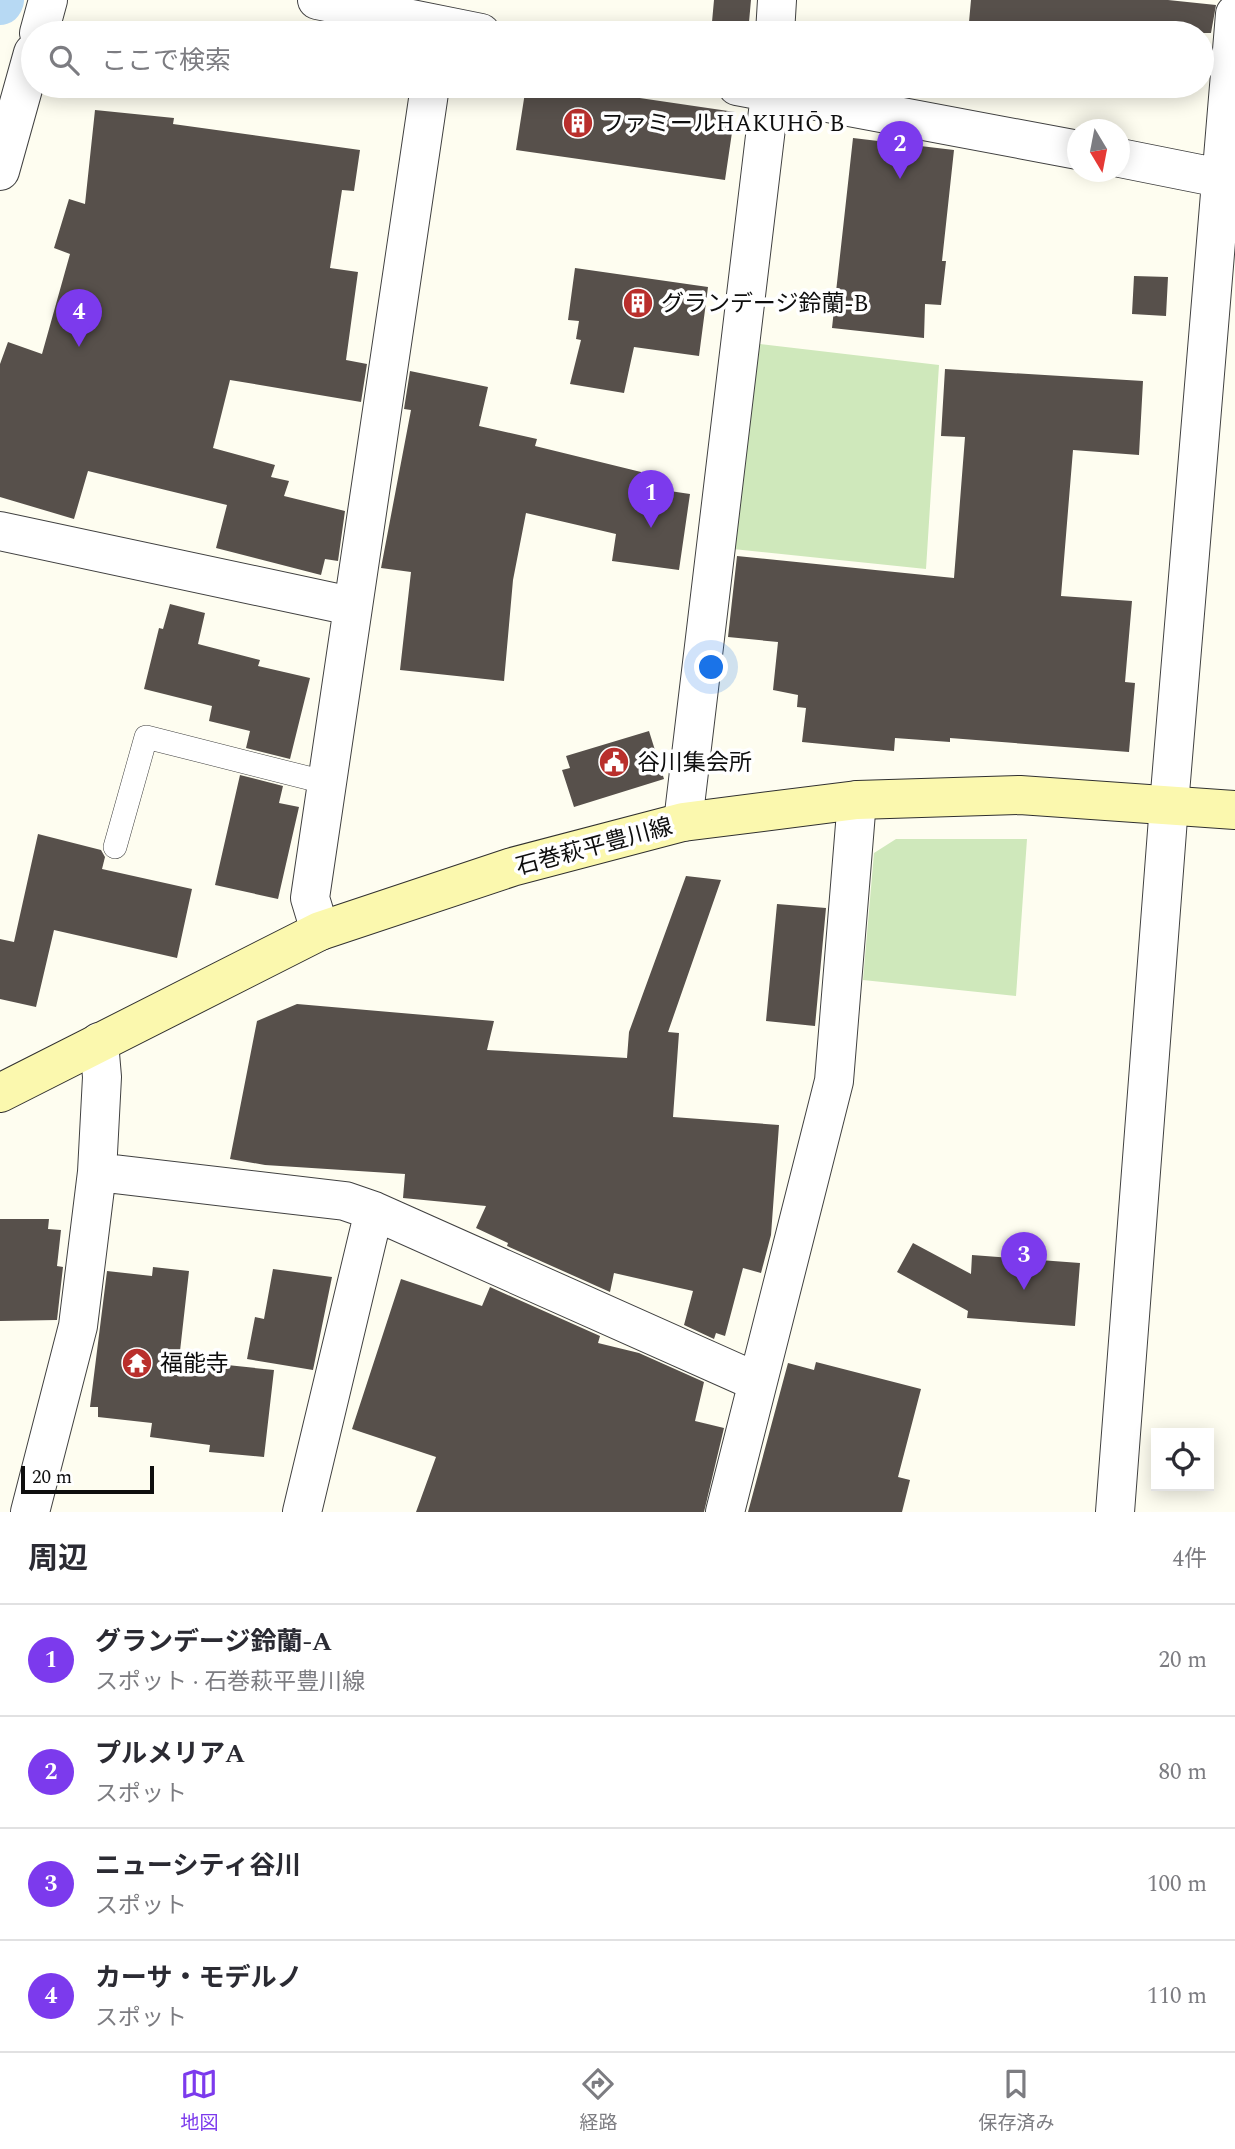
<!DOCTYPE html>
<html lang="ja">
<head>
<meta charset="utf-8">
<style>
  body { margin:0; font-family:Spectral,"Noto Sans JP",serif; background:#f7f7f7; color:#2b2b33 }
  .controls { position:absolute; right:21px; bottom:21px; display:grid; overflow:hidden; border-radius:0px; box-shadow:0 4px 18px #0003 }
  .controls button { width:63px; height:63px; display:grid; place-items:center; padding:0; border:0; border-bottom:2px solid #e1e1e2; background:#fff; color:#2b2b33; font:35px sans-serif }
  .compass { position:absolute; left:1067px; top:119px; width:63px; height:63px; border-radius:50%; background:#fff; box-shadow:0 4px 18px #0003; rotate:170deg }
  .scale { position:absolute; left:21px; bottom:18px; width:133px; box-sizing:border-box; padding-left:7px; border:4px solid #0e0e0e; border-top:0; font-size:19px; line-height:24px; white-space:nowrap; color:#0e0e0e; -webkit-text-stroke:5px #fff; paint-order:stroke }
  .you { position:absolute; left:712px; top:668px; width:24px; height:24px; margin:-18px; border:5px solid #fff; border-radius:50%; background:#1a73e8; box-shadow:0 0 0 10px #1a73e833 }
  .badge { display:grid; place-items:center; width:46px; height:46px; border-radius:50%; background:#7c3aed; color:#fff; font-size:23px; font-weight:700 }
  .pin { position:absolute; translate:-50% -58px; filter:drop-shadow(0 2px 4px #0008) }
  .pin::after { content:''; position:absolute; top:37px; width:24px; height:21px; background:inherit; clip-path:polygon(0 0,100% 0,50% 100%) }
  .list { margin:0; padding:0; list-style:none }
  h2 { display:flex; justify-content:space-between; align-items:center; height:91px; margin:0; padding:0 28px; font-size:30px }
  h2 small { font-size:23px; font-weight:400; color:#7c7c81 }
  .list li { display:grid; grid-template-columns:46px 1fr auto; gap:21px; align-items:center; box-sizing:border-box; height:112px; padding:0 28px; border-top:2px solid #e1e1e2 }
  .list b { display:block; font-size:26px; white-space:nowrap }
  .list p { margin:0; font-size:23px; white-space:nowrap; color:#7c7c81 }
  .list em { font-size:23px; font-style:normal; color:#7c7c81 }
  .icon { flex:none; width:38px; height:38px; fill:none; stroke:currentColor; stroke-width:2; stroke-linecap:round; stroke-linejoin:round }
  .map { position:relative; flex:none; width:1235px; height:1512px; overflow:hidden }
  .search { position:absolute; background:#fff; box-shadow:0 4px 18px #0003; left:21px; right:21px; top:21px; height:77px; display:flex; align-items:center; gap:18px; box-sizing:border-box; padding:0 24px; border-radius:38px; color:#7c7c81; font-size:26px }
  .sheet { height:539px; background:#fff }
  nav { display:flex; justify-content:space-around; align-items:center; box-sizing:border-box; height:98px; border-top:2px solid #e1e1e2; background:#fff; font-size:19px; color:#7c7c81 }
  nav a { display:grid; justify-items:center; gap:4px }
  nav .on { color:#7c3aed }
  .map>svg:first-child { display:block }
</style>
</head>
<body>
<div class="map">
<svg width="1235" height="1512" viewBox="0 0 1235 1512">
  <rect width="100%" height="100%" fill="#fefdf0"/>
  <path fill="#cfe8bb" d="M760,344l179,21 -13,204 -193,-20z
    M896,839h131l-11,157 -153,-16 11,-127z"/>
  <g fill="none" stroke-linecap="round" stroke-linejoin="round">
    <path stroke="#b7d9f3" stroke-width="46" d="M0,2l1,-2"/>
  </g>
  <path fill="#57504b" d="M714,0h37l-3,33h-37z
    M971,0h197l48,5 -5,28h-243z
    M526,86h32l177,26 -10,68 -209,-30z
    M95,110l79,8 -1,6 187,26 -6,41 -12,-1 -12,78 28,4 -12,88 21,4 -6,38 -131,-22 -17,68 62,17 -4,12 18,4 -5,15 61,15 -7,50 -13,-2 -4,16 -105,-27 11,-43 -139,-34 -14,48 -74,-22v-133l8,-22 34,12 28,-100 -16,-6 15,-49 16,5z
    M853,138l101,12 -12,111h4l-5,44 -16,-1 -1,34 -92,-10z
    M575,268l133,19 -9,69 -65,-9 -10,46 -54,-9 11,-44 -5,-1 3,-18 -11,-1z
    M1134,276l34,1 -2,39 -34,-2z
    M945,369l198,12 -4,74 -66,-5 -12,146 71,5 -7,81 10,1 -6,69 -179,-14v4l-55,-4 -1,13 -92,-9 4,-34 -9,-1 1,-12 -25,-5 5,-48 -50,-5 9,-81 217,22 11,-141 -24,-1z
    M410,371l78,16 -9,39 58,13 -2,7 106,26v4l23,3 -1,11 27,4 -11,76 -67,-9 4,-27 -90,-21 -13,67 -9,101 -104,-11 11,-98 -30,-4 30,-158 -7,-1z
    M170,604l35,9 -7,31 62,16 -2,6 52,12 -20,81 -44,-11 4,-17 -41,-10 3,-15 -68,-17 15,-61 4,1z
    M649,731l15,48 -90,28 -12,-37 8,-2 -4,-12z
    M240,775l43,11 -4,17 20,4 -21,92 -63,-14z
    M38,834l63,16 4,7 -3,12 90,20 -15,69 -123,-28 -18,77 -36,-8v-60l14,3z
    M686,876l35,4 -53,152 11,1 -6,84 106,8 -8,110 -10,38 -18,-5 -18,68 -9,-3 -2,6 -30,-14 9,-34 -79,-18 -4,19 -103,-46 1,-3 -32,-15 10,-22 -83,-8 2,-24 -140,-9 -35,-6 27,-138 40,-17 197,17 -7,29 140,8 2,-26z
    M777,904l49,4 -11,118 -49,-5z
    M0,1219h49l-1,10 13,1 -4,36 6,1 -6,53 -57,1z
    M913,1243l58,31 1,-19 108,8 -5,63 -108,-8 1,-7 -71,-39z
    M153,1267l36,4 -10,89 95,10 -10,87 -55,-5 1,-7 -60,-8 2,-14 -54,-6v-10h-8l17,-136 45,5z
    M273,1269l59,8 -19,93 -66,-11 8,-42 9,2z
    M401,1279l81,27 8,-19 110,49 -2,7 41,10 65,29 -9,39 29,7 -20,84h-288l20,-55 -84,-28z
    M816,1362l105,27 -23,88 12,3 -8,32h-154l40,-149 26,7z"/>
  <g fill="none" stroke-linecap="round" stroke-linejoin="round">
    <g stroke="#414141" stroke-width="24">
      <path id="lane" d="M115,847l31,-110 182,46"/>
    </g>
    <g stroke="#414141" stroke-width="40">
      <path id="street" d="M317,0l164,33
        M39,33l9,-33
        M775,33l2,-33
        M737,86l341,64
        M1120,158l100,20
        M0,171l33,-118
        M0,531l351,75
        M683,822l88,-736
        M320,931l-10,-33 120,-812
        M97,1172l248,29 29,10 383,171
        M30,1512l48,-186 19,-154 5,-95 -3,-35
        M302,1512l72,-301
        M725,1512l109,-431 23,-281
        M1115,1512l54,-707 66,-791"/>
    </g>
    <g stroke="#303030" stroke-width="40">
      <path id="secondary" d="M0,1093l320,-162 192,-64 171,-45 174,-22 163,-5 215,15"/>
    </g>
    <use href="#lane" stroke="#fff" stroke-width="23"/>
    <use href="#street" stroke="#fff" stroke-width="38"/>
    <use href="#secondary" stroke="#fbf8ae" stroke-width="38"/>
  </g>
  <defs>
    <g id="building-disc" transform="scale(1.575)"><circle r="9.5" fill="#b92f2c" stroke="#fff"/><path d="M-4-6H4V6H1V3H-1V6H-4ZM-2.5-4.3h1.7v1.8h-1.7ZM.8-4.3h1.7v1.8H.8ZM-2.5-1h1.7V.8h-1.7ZM.8-1h1.7V.8H.8Z" fill="#fff"/></g>
    <g id="civic-disc" transform="scale(1.575)"><circle r="9.5" fill="#b92f2c" stroke="#fff"/><path d="M-.6-6.5H3V-4.5H.6V-3L4-1V1h2V6H-6V1h2V-1L-.6-3ZM-1.2 2.5V6h2.4V2.5Z" fill="#fff"/></g>
    <g id="temple-disc" transform="scale(1.575)"><circle r="9.5" fill="#b92f2c" stroke="#fff"/><path d="M0-6L5-2H3V0L6.5 2.5H4V6H1.5V3h-3V6H-4V2.5H-6.5L-3 0V-2H-5Z" fill="#fff"/></g>
  </defs>
  <g fill-rule="evenodd">
    <use href="#building-disc" x="578" y="123"/>
    <use href="#building-disc" x="638" y="303"/>
    <use href="#civic-disc" x="614" y="762"/>
    <use href="#temple-disc" x="137" y="1363"/>
  </g>
  <g text-anchor="middle" stroke-width="7" stroke-linejoin="round" paint-order="stroke">
    <g font-size="23" fill="#0e0e0e" stroke="#fff" text-anchor="start">
      <text x="601" y="131">ファミールHAKUHŌ B</text>
      <text x="661" y="311">グランデージ鈴蘭-B</text>
      <text x="637" y="770">谷川集会所</text>
      <text x="160" y="1371">福能寺</text>
    </g>
    <g font-size="23" fill="#0e0e0e" stroke="#fff">
      <text transform="translate(594 846) rotate(-15)" y="8">石巻萩平豊川線</text>
    </g>
  </g>
</svg>
<div class="controls">
<button><svg class="icon" aria-label="locate" viewBox="0 0 24 24"><circle cx="12" cy="12" r="6"/><path d="M12 2v4M12 18v4M2 12h4M18 12h4"/></svg></button>
</div>
<svg class="compass" viewBox="-18 -18 36 36"><path d="M0-13l5 13h-10z" fill="#e53935"/><path d="M0 13l5-13h-10z" fill="#7c7c81"/></svg>
<div class="scale">20 m</div>
<div class="you"></div>
<div class="pin badge" style="left:651px;top:528px">1</div>
<div class="pin badge" style="left:900px;top:179px">2</div>
<div class="pin badge" style="left:1024px;top:1290px">3</div>
<div class="pin badge" style="left:79px;top:347px">4</div>
<div class="search"><svg class="icon" aria-label="search" viewBox="0 0 24 24"><circle cx="10" cy="10" r="6"/><path d="M15 15l6 6"/></svg>ここで検索</div>
</div>
<section class="sheet">
<h2>周辺<small>4件</small></h2>
<ul class="list">
<li><span class="badge">1</span><div><b>グランデージ鈴蘭-A</b><p>スポット · 石巻萩平豊川線</p></div><em>20 m</em></li>
<li><span class="badge">2</span><div><b>プルメリアA</b><p>スポット</p></div><em>80 m</em></li>
<li><span class="badge">3</span><div><b>ニューシティ谷川</b><p>スポット</p></div><em>100 m</em></li>
<li><span class="badge">4</span><div><b>カーサ・モデルノ</b><p>スポット</p></div><em>110 m</em></li>
</ul>
</section>
<nav>
<a class="on"><svg class="icon" aria-label="map" viewBox="0 0 24 24"><path d="M3 6l6-2 6 2 6-2v14l-6 2-6-2-6 2zM9 4v14M15 6v14"/></svg>地図</a>
<a><svg class="icon" aria-label="directions" viewBox="0 0 24 24"><path d="M12 3l9 9-9 9-9-9zM9 14v-3h6M13 9l2 2-2 2"/></svg>経路</a>
<a><svg class="icon" aria-label="saved" viewBox="0 0 24 24"><path d="M7 4h10v16l-5-4-5 4z"/></svg>保存済み</a>
</nav>
</body>
</html>
